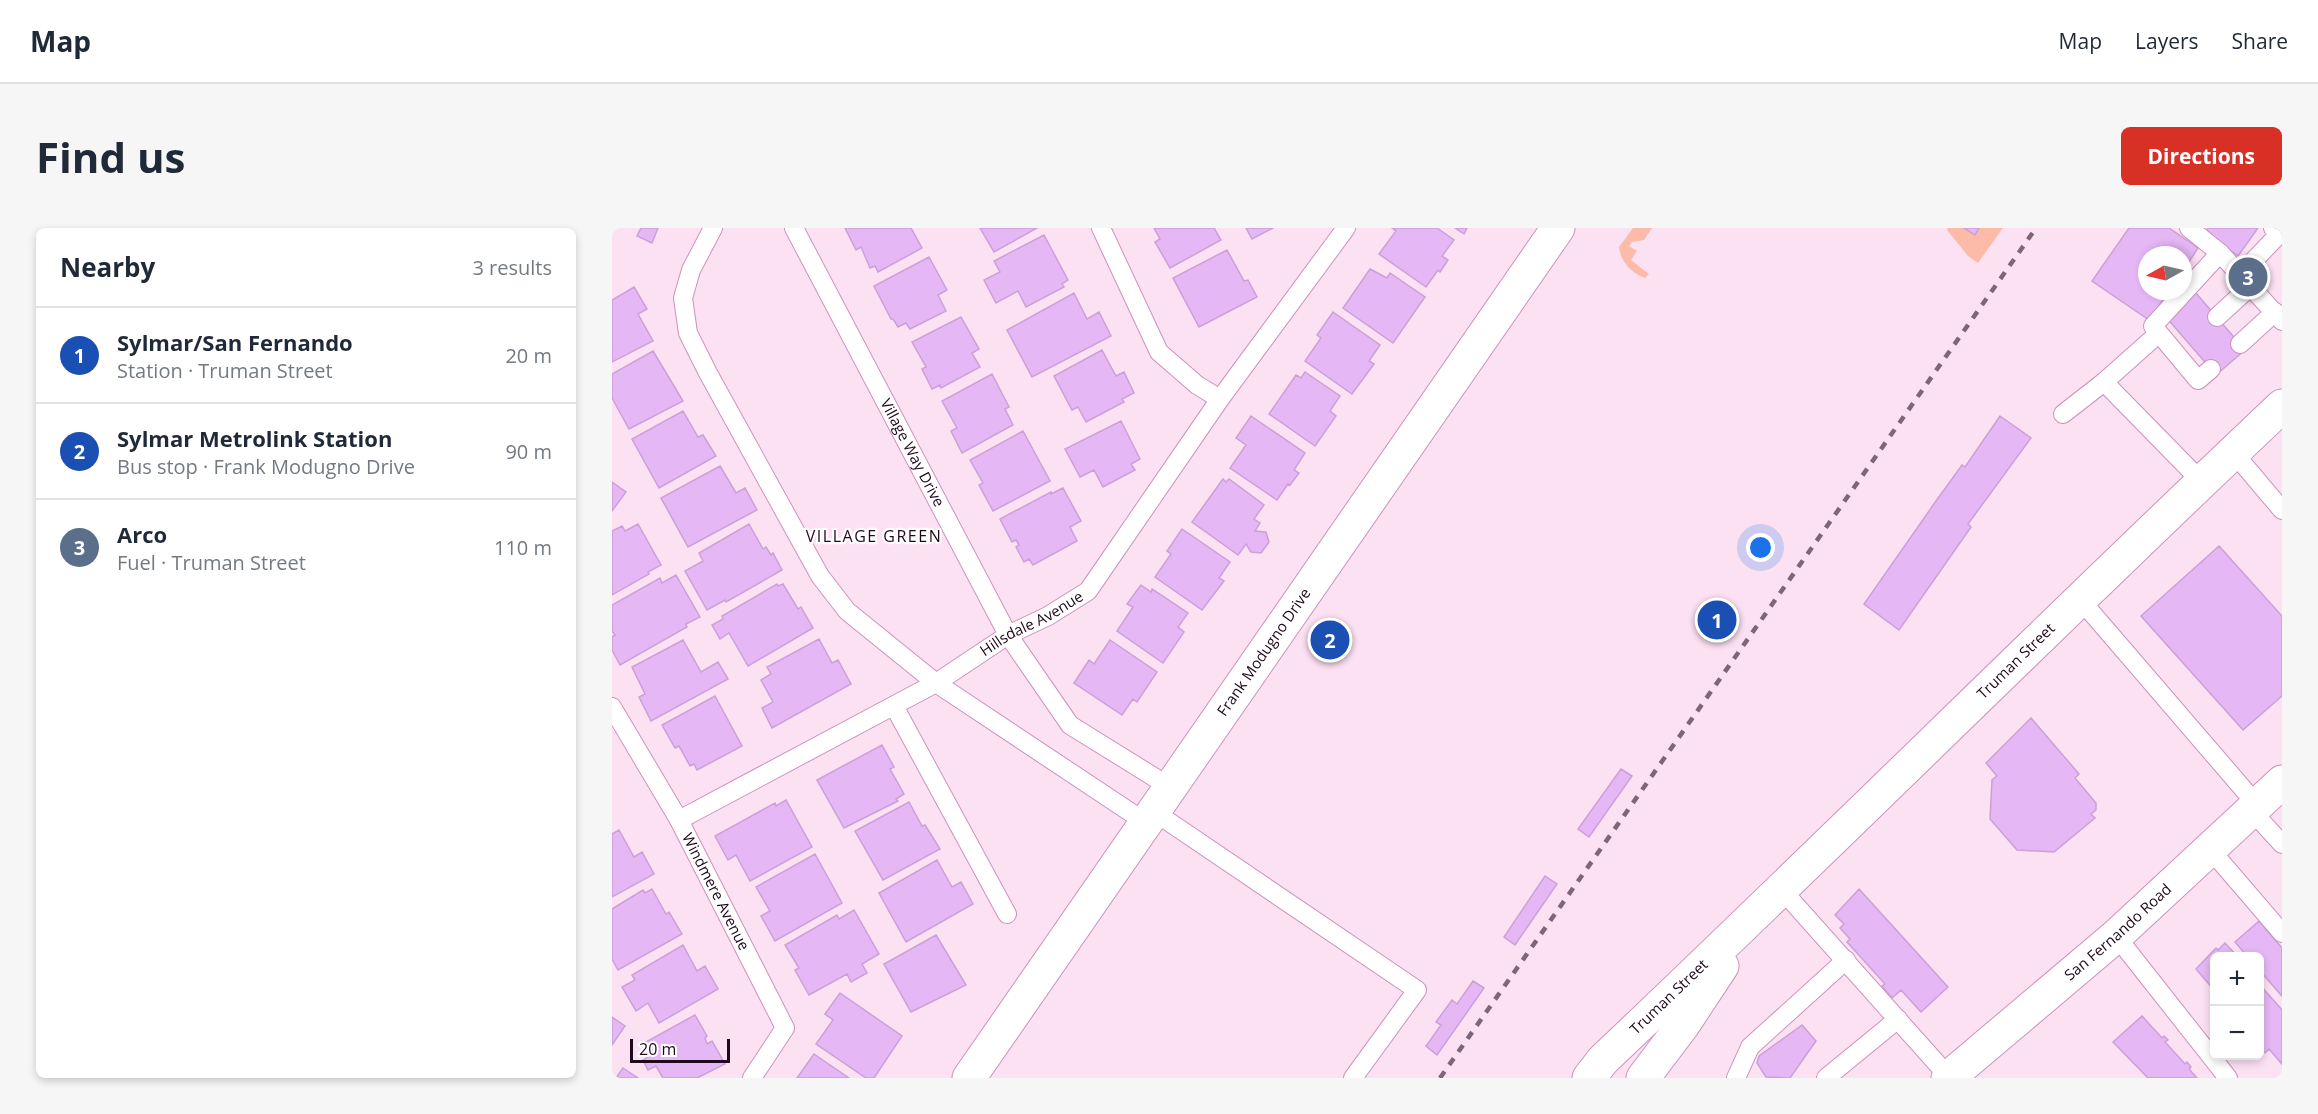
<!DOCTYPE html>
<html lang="en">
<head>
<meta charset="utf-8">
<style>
  body { margin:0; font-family:"Open Sans",sans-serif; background:#f6f6f7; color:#1f2937 }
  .controls { position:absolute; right:18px; bottom:18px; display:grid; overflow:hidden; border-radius:9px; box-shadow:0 3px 9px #0003 }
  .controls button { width:54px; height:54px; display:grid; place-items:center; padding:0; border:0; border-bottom:2px solid #e0e1e3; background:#fff; color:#1f2937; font:30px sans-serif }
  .compass { position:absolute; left:1526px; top:18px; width:54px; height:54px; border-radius:50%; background:#fff; box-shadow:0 3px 9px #0003; rotate:262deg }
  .scale { position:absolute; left:18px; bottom:15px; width:100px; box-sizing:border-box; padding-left:6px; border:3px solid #1f091a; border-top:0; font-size:16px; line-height:21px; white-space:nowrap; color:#1f091a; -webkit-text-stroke:4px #fff; paint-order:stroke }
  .you { position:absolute; left:1149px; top:320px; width:21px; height:21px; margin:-15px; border:4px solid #fff; border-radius:50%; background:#1a73e8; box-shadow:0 0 0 9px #1a73e833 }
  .badge { display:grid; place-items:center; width:39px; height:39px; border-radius:50%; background:#d93025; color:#fff; font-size:20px; font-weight:700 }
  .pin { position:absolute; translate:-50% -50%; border:3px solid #fff; box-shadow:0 2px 6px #0006 }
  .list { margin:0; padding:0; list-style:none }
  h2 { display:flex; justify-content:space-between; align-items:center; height:78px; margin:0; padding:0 24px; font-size:26px }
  h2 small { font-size:20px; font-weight:400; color:#747a83 }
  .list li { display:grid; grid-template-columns:39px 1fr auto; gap:18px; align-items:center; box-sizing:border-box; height:96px; padding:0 24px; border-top:2px solid #e0e1e3 }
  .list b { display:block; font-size:22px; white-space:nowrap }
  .list p { margin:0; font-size:20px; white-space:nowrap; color:#747a83 }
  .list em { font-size:20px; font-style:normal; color:#747a83 }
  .map { position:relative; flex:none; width:1670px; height:850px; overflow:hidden; border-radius:9px }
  header { display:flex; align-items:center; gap:36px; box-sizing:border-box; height:84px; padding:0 30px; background:#fff; border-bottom:2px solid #e0e1e3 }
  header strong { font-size:28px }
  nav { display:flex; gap:33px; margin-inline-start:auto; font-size:21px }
  .intro { display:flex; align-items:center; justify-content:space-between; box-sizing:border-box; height:144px; padding:0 36px }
  h1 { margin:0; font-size:42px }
  .button { padding:15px 27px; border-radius:9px; background:#d93025; color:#fff; font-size:21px; font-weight:700 }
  main { display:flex; gap:36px; padding:0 36px }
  aside { flex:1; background:#fff; border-radius:9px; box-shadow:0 3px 9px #0003 }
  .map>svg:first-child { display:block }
</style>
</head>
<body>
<header>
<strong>Map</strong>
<nav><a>Map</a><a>Layers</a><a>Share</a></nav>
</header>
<div class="intro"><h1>Find us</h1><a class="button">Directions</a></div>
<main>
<aside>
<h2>Nearby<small>3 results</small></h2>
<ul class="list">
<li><span class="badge" style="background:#1a4fb4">1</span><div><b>Sylmar/San Fernando</b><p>Station · Truman Street</p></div><em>20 m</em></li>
<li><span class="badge" style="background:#1a4fb4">2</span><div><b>Sylmar Metrolink Station</b><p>Bus stop · Frank Modugno Drive</p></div><em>90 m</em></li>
<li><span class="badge" style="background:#5c6f8a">3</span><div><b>Arco</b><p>Fuel · Truman Street</p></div><em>110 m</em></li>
</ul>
</aside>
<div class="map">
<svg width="1670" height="850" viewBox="0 0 1670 850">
  <rect width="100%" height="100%" fill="#fce1f3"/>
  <path fill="#fcbba8" d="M1021,0h19l-8,12 -12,2 -3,4 8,5 -6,9 18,14 -4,4c-14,-5 -24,-16 -26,-31z
    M1336,0h16l11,6 4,-6h24l-25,35 -10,-7 -21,-26z"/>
  <path fill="#e5b7f5" stroke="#cba0da" stroke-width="1.5" d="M29,0h17l-6,15 -15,-7z
    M233,0h66l11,20 -44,24 -3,-6 -5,2 -9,-21 -5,3z
    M368,0h57l-43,24z
    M542,0h60l7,12 -51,28 -15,-26 5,-3z
    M634,0h27l-21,11z
    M780,0h45l17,12 -12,16 6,4 -8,12 -2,-2 -12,17 -47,-33 17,-23z
    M843,0h12l-3,6z
    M1352,0h15l-4,7z
    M1517,0h40l29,20 -15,23v-16h-36v36h22l-20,29 -57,-39z
    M1596,0h50l-20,28 -33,-24z
    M432,7l24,45 -6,4 2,3 -38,20 -8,-16 -22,12 -12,-23 16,-8 -6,-11z
    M615,22l17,31 4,-1 9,17 -58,30 -26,-49z
    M317,29l18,33 -9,5 8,16 -36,18 -4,-6 -8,4 -5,-8h-2l-17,-33z
    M758,41l17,9 3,-5 35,24 -32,46 -50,-35z
    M22,59l13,22 -9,5 15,27 -41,21v-62z
    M1583,64l50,58 -29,25 -50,-58z
    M462,65l13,26 12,-7 12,24 -79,41 -25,-47z
    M721,84l47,33 -11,16 5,3 -22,30 -47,-33 16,-23 -4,-3z
    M349,89l18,32 -7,4 8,14 -39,21 -1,-3 -8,4 -10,-20 4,-2 -14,-25z
    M490,122l14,26 8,-4 10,21 -12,6 2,3 -38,20 -8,-15 -6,3 -18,-34z
    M41,123l30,50 -54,28 -17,-31v-24z
    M693,144l35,24 -10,15 6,5 -21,30 -46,-32 27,-39 5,3z
    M380,146l17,33 -4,2 8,16 -51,28 -11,-22 6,-3 -15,-27z
    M71,183l15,26 5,-2 13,21 -57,32 -27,-49z
    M639,188l54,37 -11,17 5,3 -9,12 -2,-1 -11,16 -47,-32 16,-23 -10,-7z
    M1388,188l31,22 -63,86 3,3 -72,103 -35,-26 72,-103 26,-36 3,2z
    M509,193l19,38 -9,5 4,6 -32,17 -9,-17 -14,7 -15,-28z
    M411,203l27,50 -57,30 -14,-26 4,-2 -13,-23z
    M108,238l16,27 9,-5 12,22 -69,37 -27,-49z
    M611,251l3,3 3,-3 35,26 -10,14 6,4 -5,8 11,1 3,10 -8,11 -10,-1 -5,-8 -8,11 -46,-33z
    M0,254l14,10 -14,19z
    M451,260l18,33 -11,6 7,14 -44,24 -4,-6 -5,3 -8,-15 3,-2 -3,-5 -4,2 -12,-23 51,-27v2z
    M26,296l23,41 -13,7 1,2 -37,21v-64l10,-5 3,5z
    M137,296l14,25 3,-2 5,8 2,-2 9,17 -56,32 -1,-2 -18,10 -22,-39 18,-10 -4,-8z
    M570,301l48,33 -11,16 5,3 -22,29 -47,-33 16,-23 -4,-3z
    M1607,318l63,70v80l-39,34 -102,-114z
    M64,347l24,42 -14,7 1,3 -67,38 -8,-15v-13l3,-2 -3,-4v-26l48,-27 2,5z
    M165,356l1,2 5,-2 15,25 3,-2 12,21 -65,38 -19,-33 -9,6 -8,-14 11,-6 -1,-3z
    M529,357l10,7 1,-3 36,24 -10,14 6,5 -21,31 -46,-32 16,-24 -6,-3z
    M1110,374l10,8 -22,30 -10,-7z
    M207,411l13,24 6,-3 13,24 -79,44 -10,-20 11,-6 -12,-22 10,-6 -4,-7z
    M71,412l18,32 17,-10 10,17 -77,42 -12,-24 6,-3 -13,-27z
    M498,412l47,32 -20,30 -4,-3 -11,16 -48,-32 15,-23 5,4z
    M103,468l27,50 -45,24 -3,-6 -4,2 -11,-20 -4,2 -13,-23z
    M1419,490l48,56 -4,4 21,25v7l-5,4 4,4 -41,34 -37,-2 -27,-31 2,-39 5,-4 -11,-13z
    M270,517l12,22 -4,2 14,25 -8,5 2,2 -54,27 -27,-48z
    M1009,541l11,7 -43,61 -11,-8z
    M174,572l26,47 -62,34 -14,-26 -8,5 -13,-24 60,-33 1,3z
    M297,574l13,24 3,-1 15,24 -57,31 -28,-49z
    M7,602l15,27 8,-5 12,22 -42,23v-63z
    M203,626l27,49 -67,38 -14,-25 9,-5 -14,-24z
    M325,632l15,27 9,-5 12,22 -67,38 -27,-49z
    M933,648l12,8 -42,61 -11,-8z
    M40,661l14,25 3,-2 13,22 -64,36 -6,-11v-50l31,-19 2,3z
    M1247,661l89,98 -27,25 -20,-22 -9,8 -10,-12 3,-2 -38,-42 3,-3 -10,-11 4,-4 -9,-9z
    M242,682l25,44 -17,10 5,9 -16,9 -4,-8 -38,21 -14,-25 4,-2 -14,-23 52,-30 2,4z
    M1647,693l23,27v48l-22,-25v-15h-13l-12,-14z
    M324,707l30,50 -55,27 -27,-48z
    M1613,715l12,13h-23v37v-3l-18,-21 20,-21 2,2z
    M71,717l14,26 8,-5 13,23 -59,34 -11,-20 -12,8 -14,-24 13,-7 -3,-5z
    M861,753l11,7 -47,67 -11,-9 15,-21 -5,-3 16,-22 5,4z
    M1648,757l22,25v54l-13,-15 -4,4 -5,-6z
    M228,765l62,43 -28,42h-8l-50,-34 17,-24 -8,-6z
    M83,787l12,21 -2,2 2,6 5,-3 13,23 -28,14h-34l-7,-12 -8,4 -5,-10 8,-5 -7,-12z
    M1530,788l20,22 2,-2 4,4 -3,2 20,22 2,-2 4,5 -2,2 8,9h-49l-35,-36z
    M0,789l13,9 -13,19z
    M1190,797l14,16 -26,37 -24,-1 -9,-14 2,-7z
    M202,826l35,24h-52z
    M11,840l15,10h-22z"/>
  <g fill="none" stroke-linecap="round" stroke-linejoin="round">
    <g stroke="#ce91bd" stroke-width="20">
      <g id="service">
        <path d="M101,0l-22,42 -8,28 5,35 20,40 112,203 27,35 89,72 209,139"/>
        <path id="s1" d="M182,0l214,407 62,90 100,62"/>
        <path d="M489,0l58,124 38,33 23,14"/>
        <path d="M1577,0l31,25 62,68"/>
        <path d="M1629,46l39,-41 -7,-5"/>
        <path d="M1605,89l34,-31"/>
        <path d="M1628,116l35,-32"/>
        <path d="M1599,141l-13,11 -45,-54 67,-73"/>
        <path d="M1492,154l98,100"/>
        <path d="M1451,186l41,-32 54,-48"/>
        <path d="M1621,224l49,58"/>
        <path d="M1467,370l178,207"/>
        <path d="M282,478l113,208"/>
        <path id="s2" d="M0,479l67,113 106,208 -33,50"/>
        <path d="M1639,582l31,34"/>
        <path d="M541,583l264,179 -64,88"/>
        <path id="s3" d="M67,592l257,-137 72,-48 40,-19 40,-25 132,-192 126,-171"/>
        <path d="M1597,620l73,85"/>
        <path d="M1170,662l167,187"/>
        <path d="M1504,708l112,142"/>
        <path d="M1124,850l14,-31 96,-87"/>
        <path d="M1214,850l72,-59"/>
      </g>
    </g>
    <g stroke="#ce91bd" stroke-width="35">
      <g id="minor">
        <path id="s4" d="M357,850l589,-850"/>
      </g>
    </g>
    <g stroke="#ce91bd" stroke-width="35">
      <g id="secondary">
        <path id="s5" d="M1336,850l168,-142 166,-154"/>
      </g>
    </g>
    <g stroke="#ce91bd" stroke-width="35">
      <g id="primary">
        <path id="s6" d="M977,850l14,-18c228,-216 450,-438 679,-654"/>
        <path d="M1031,850l40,-53 39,-59"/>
      </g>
    </g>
    <use href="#service" stroke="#fff" stroke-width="18"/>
    <use href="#minor" stroke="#fff" stroke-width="33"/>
    <use href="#secondary" stroke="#fff" stroke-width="33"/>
    <use href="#primary" stroke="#fff" stroke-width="33"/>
    <path stroke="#7e6678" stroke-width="4.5" stroke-dasharray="8 8" stroke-linecap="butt" d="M828,850l596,-850"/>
  </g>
  <g text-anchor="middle" stroke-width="4.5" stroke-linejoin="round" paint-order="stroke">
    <g font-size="15" fill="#1f091a" stroke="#fff">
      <text dy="5" stroke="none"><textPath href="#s1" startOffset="254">Village Way Drive</textPath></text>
      <text dy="5" stroke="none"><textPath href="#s3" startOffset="404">Hillsdale Avenue</textPath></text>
      <text dy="5" stroke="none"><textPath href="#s4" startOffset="518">Frank Modugno Drive</textPath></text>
      <text dy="5" stroke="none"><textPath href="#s6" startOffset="597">Truman Street</textPath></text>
      <text dy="5" stroke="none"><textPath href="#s2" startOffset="212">Windmere Avenue</textPath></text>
      <text dy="5" stroke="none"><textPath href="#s5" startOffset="224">San Fernando Road</textPath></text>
      <text dy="5" stroke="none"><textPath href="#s6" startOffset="114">Truman Street</textPath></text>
    </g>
    <g font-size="16" letter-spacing="1.5" fill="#1f091a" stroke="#fff">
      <text x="262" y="314">VILLAGE GREEN</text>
    </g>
  </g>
</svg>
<div class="controls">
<button>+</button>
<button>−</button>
</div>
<svg class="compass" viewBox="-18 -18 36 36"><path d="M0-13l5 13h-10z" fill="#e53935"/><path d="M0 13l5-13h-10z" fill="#747a83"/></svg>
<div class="scale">20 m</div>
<div class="you"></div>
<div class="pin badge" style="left:1105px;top:392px;background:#1a4fb4">1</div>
<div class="pin badge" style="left:718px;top:412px;background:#1a4fb4">2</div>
<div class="pin badge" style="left:1636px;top:49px;background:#5c6f8a">3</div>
</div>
</main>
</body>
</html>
